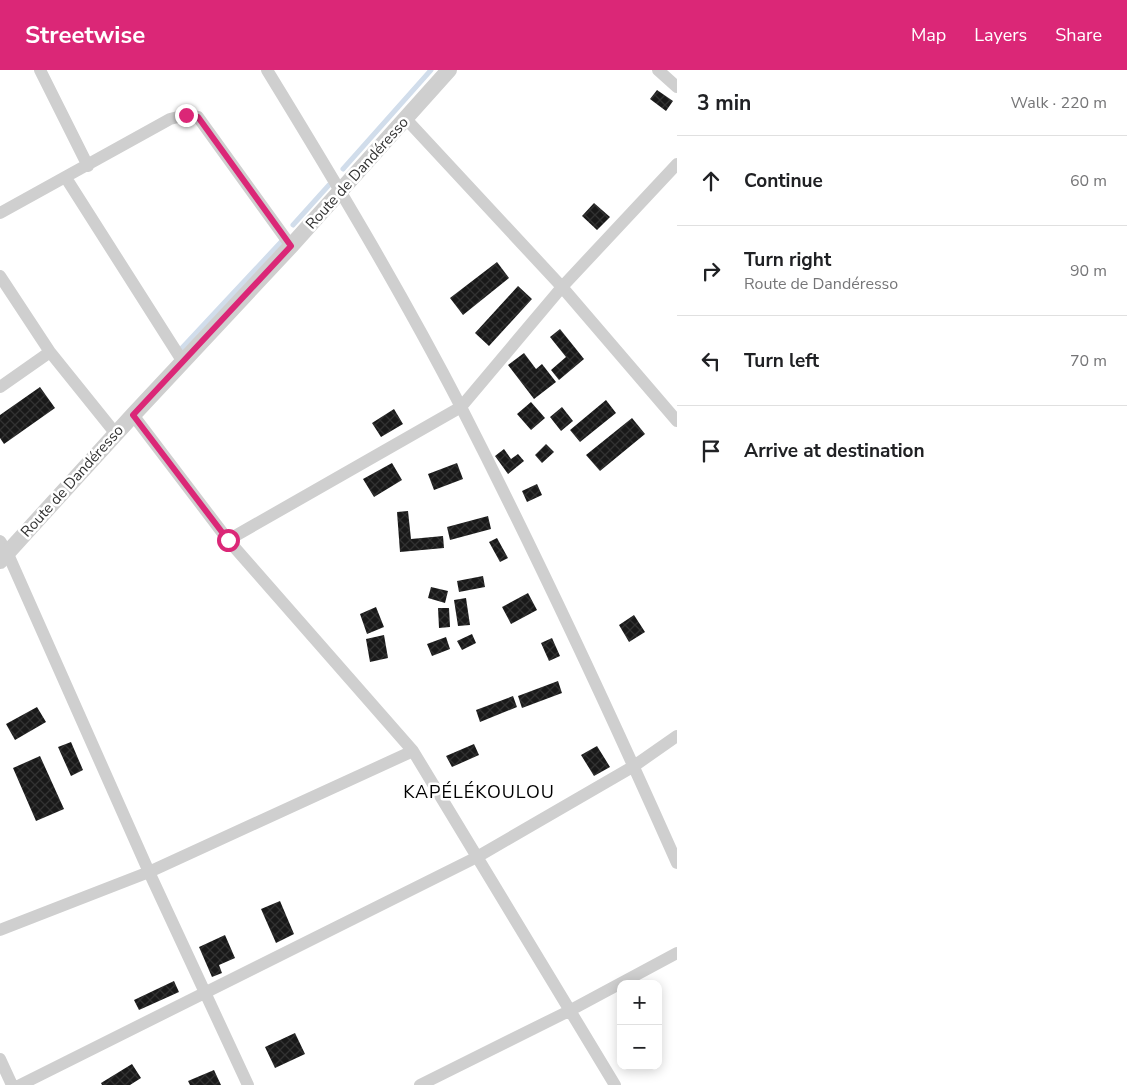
<!DOCTYPE html>
<html lang="en">
<head>
<meta charset="utf-8">
<style>
  body { margin:0; font-family:"Nunito Sans",sans-serif; background:#f2f2f2; color:#202124 }
  .controls { position:absolute; right:15px; bottom:15px; display:grid; overflow:hidden; border-radius:10px; box-shadow:0 2px 12px #0003 }
  .controls button { width:45px; height:45px; display:grid; place-items:center; padding:0; border:0; border-bottom:1px solid #e0e0e0; background:#fff; color:#202124; font:25px sans-serif }
  .stop { position:absolute; width:15px; height:15px; margin:-11px; border:4px solid #db2777; border-radius:50%; background:#fff }
  .stop.end { background:#db2777; border-color:#fff; box-shadow:0 1px 5px #0008 }
  .list { margin:0; padding:0; list-style:none }
  h2 { display:flex; justify-content:space-between; align-items:center; height:65px; margin:0; padding:0 20px; font-size:21px }
  h2 small { font-size:16px; font-weight:400; color:#757577 }
  .list li { display:grid; grid-template-columns:32px 1fr auto; gap:15px; align-items:center; box-sizing:border-box; height:90px; padding:0 20px; border-top:1px solid #e0e0e0 }
  .list b { display:block; font-size:19px; white-space:nowrap }
  .list p { margin:0; font-size:16px; white-space:nowrap; color:#757577 }
  .list em { font-size:16px; font-style:normal; color:#757577 }
  .icon { flex:none; width:28px; height:28px; fill:none; stroke:currentColor; stroke-width:2; stroke-linecap:round; stroke-linejoin:round }
  .map { position:relative; flex:none; width:677px; height:1015px; overflow:hidden }
  header { display:flex; align-items:center; gap:30px; box-sizing:border-box; height:70px; padding:0 25px; background:#db2777; color:#fff }
  header strong { font-size:24px }
  nav { display:flex; gap:28px; margin-inline-start:auto; font-size:18px }
  main { display:flex }
  aside { flex:1; background:#fff }
  .map>svg:first-child { display:block }
</style>
</head>
<body>
<header>
<strong>Streetwise</strong>
<nav><a>Map</a><a>Layers</a><a>Share</a></nav>
</header>
<main>
<div class="map">
<svg width="677" height="1015" viewBox="0 0 677 1015">
  <defs>
    <pattern id="building-cross-hatch" width="8" height="8" patternUnits="userSpaceOnUse" patternTransform="scale(1.25)"><rect width="8" height="8" fill="#191919"/><path d="M0 0l8 8M0 8l8-8" fill="none" stroke="#323232"/></pattern>
  </defs>
  <rect width="100%" height="100%" fill="#fff"/>
  <g fill="none" stroke-linecap="round" stroke-linejoin="round">
    <path stroke="#d1ddeb" stroke-width="5" d="M343,99l88,-99
      M293,155l36,-40
      M181,279l100,-107"/>
  </g>
  <path fill="url(#building-cross-hatch)" d="M657,20l16,11 -7,10 -16,-12z
    M594,133l16,14 -13,13 -15,-14z
    M497,192l12,16 -46,37 -13,-17z
    M518,216l14,13 -43,47 -14,-13z
    M560,259l24,30 -25,21 -8,-10 15,-13 -16,-20z
    M524,283l12,16 6,-5 14,18 -22,17 -26,-34z
    M40,317l15,21 -51,36 -4,-6v-23z
    M606,330l10,13 -36,29 -10,-12z
    M531,332l14,16 -14,12 -14,-16z
    M562,337l11,14 -12,10 -11,-14z
    M394,339l9,15 -22,13 -9,-14z
    M632,348l13,16 -45,37 -14,-16z
    M546,374l8,8 -12,11 -7,-8z
    M504,379l7,10 7,-5 6,7 -16,13 -13,-18z
    M392,393l10,17 -28,17 -11,-18z
    M457,393l6,16 -29,11 -6,-16z
    M537,414l5,11 -15,7 -5,-11z
    M408,441l3,28 32,-3 1,12 -44,4 -3,-40z
    M488,446l3,13 -41,11 -3,-13z
    M497,468l11,20 -8,4 -11,-20z
    M483,506l2,11 -26,5 -2,-11z
    M431,517l17,4 -3,12 -17,-5z
    M528,523l9,17 -26,14 -9,-17z
    M466,528l4,27 -12,1 -4,-26z
    M376,537l8,20 -17,7 -7,-20z
    M438,538h11l1,19 -11,1z
    M634,545l11,17 -16,10 -10,-17z
    M472,564l4,9 -14,7 -5,-9z
    M384,565l4,23 -18,4 -4,-23z
    M446,567l4,12 -18,7 -5,-12z
    M552,568l8,18 -11,5 -8,-18z
    M558,611l4,12 -40,15 -4,-12z
    M513,626l4,11 -37,15 -4,-12z
    M37,637l9,15 -31,18 -9,-16z
    M71,672l12,28 -12,6 -13,-29z
    M474,674l5,11 -27,12 -6,-11z
    M597,676l13,21 -16,9 -13,-21z
    M40,686l24,53 -28,12 -23,-53z
    M280,831l14,33 -18,9 -15,-34z
    M225,865l10,23 -16,7 3,8 -10,4 -13,-30z
    M174,911l5,11 -40,18 -5,-10z
    M295,963l10,21 -30,14 -10,-21z
    M132,994l9,14 -11,7h-28l-1,-2z
    M214,1000l7,15h-31l-2,-4z"/>
  <g fill="none" stroke-linecap="round" stroke-linejoin="round">
    <path stroke="#cfcfcf" stroke-width="12" d="M40,0l48,96
      M267,0c68,111 135,223 195,339 76,149 147,301 215,454
      M658,0l19,17
      M406,49l156,168 115,134
      M66,108l117,184
      M0,143l170,-94 16,-4 12,2 93,129
      M0,206l50,76
      M0,317l50,-35 66,82
      M133,345l95,125 185,211 202,334
      M228,470l233,-133 101,-120 115,-123
      M0,471l7,11 142,320 99,213
      M0,860l149,-58 264,-121
      M0,989l12,26
      M20,1015l457,-228 157,-91 43,-30
      M420,1015l149,-74 108,-58"/>
    <path stroke="#cfcfcf" stroke-width="16" d="M0,491l133,-146 158,-169 158,-176"/>
  </g>
  <g fill="none" stroke-linecap="round" stroke-linejoin="round">
    <path stroke="#db2777" stroke-width="6" d="M186,45l12,2 93,129 -158,169 95,125"/>
  </g>
  <g text-anchor="middle" stroke-width="5" stroke-linejoin="round" paint-order="stroke">
    <g font-size="15" fill="#323232" stroke="#fff">
      <text transform="translate(357 103) rotate(-48)" y="5">Route de Dandéresso</text>
      <text transform="translate(72 411) rotate(-48)" y="5">Route de Dandéresso</text>
    </g>
    <g font-size="18" letter-spacing="1" fill="#000" stroke="#fff">
      <text x="479" y="728">KAPÉLÉKOULOU</text>
    </g>
  </g>
</svg>
<div class="controls">
<button>+</button>
<button>−</button>
</div>
<div class="stop" style="left:228px;top:470px"></div>
<div class="stop end" style="left:186px;top:45px"></div>
</div>
<aside>
<h2>3 min<small>Walk · 220 m</small></h2>
<ul class="list">
<li><svg class="icon" aria-label="ahead" viewBox="0 0 24 24"><path d="M12 20V5M6 11l6-6 6 6"/></svg><div><b>Continue</b></div><em>60 m</em></li>
<li><svg class="icon" aria-label="right" viewBox="0 0 24 24"><path d="M7 20v-9h11M14 6l5 5-5 5"/></svg><div><b>Turn right</b><p>Route de Dandéresso</p></div><em>90 m</em></li>
<li><svg class="icon" aria-label="left" viewBox="0 0 24 24"><path d="M17 20v-9H6M10 6l-5 5 5 5"/></svg><div><b>Turn left</b></div><em>70 m</em></li>
<li><svg class="icon" aria-label="arrive" viewBox="0 0 24 24"><path d="M6 21V4h12l-3 4 3 4H6"/></svg><div><b>Arrive at destination</b></div></li>
</ul>
</aside>
</main>
</body>
</html>
